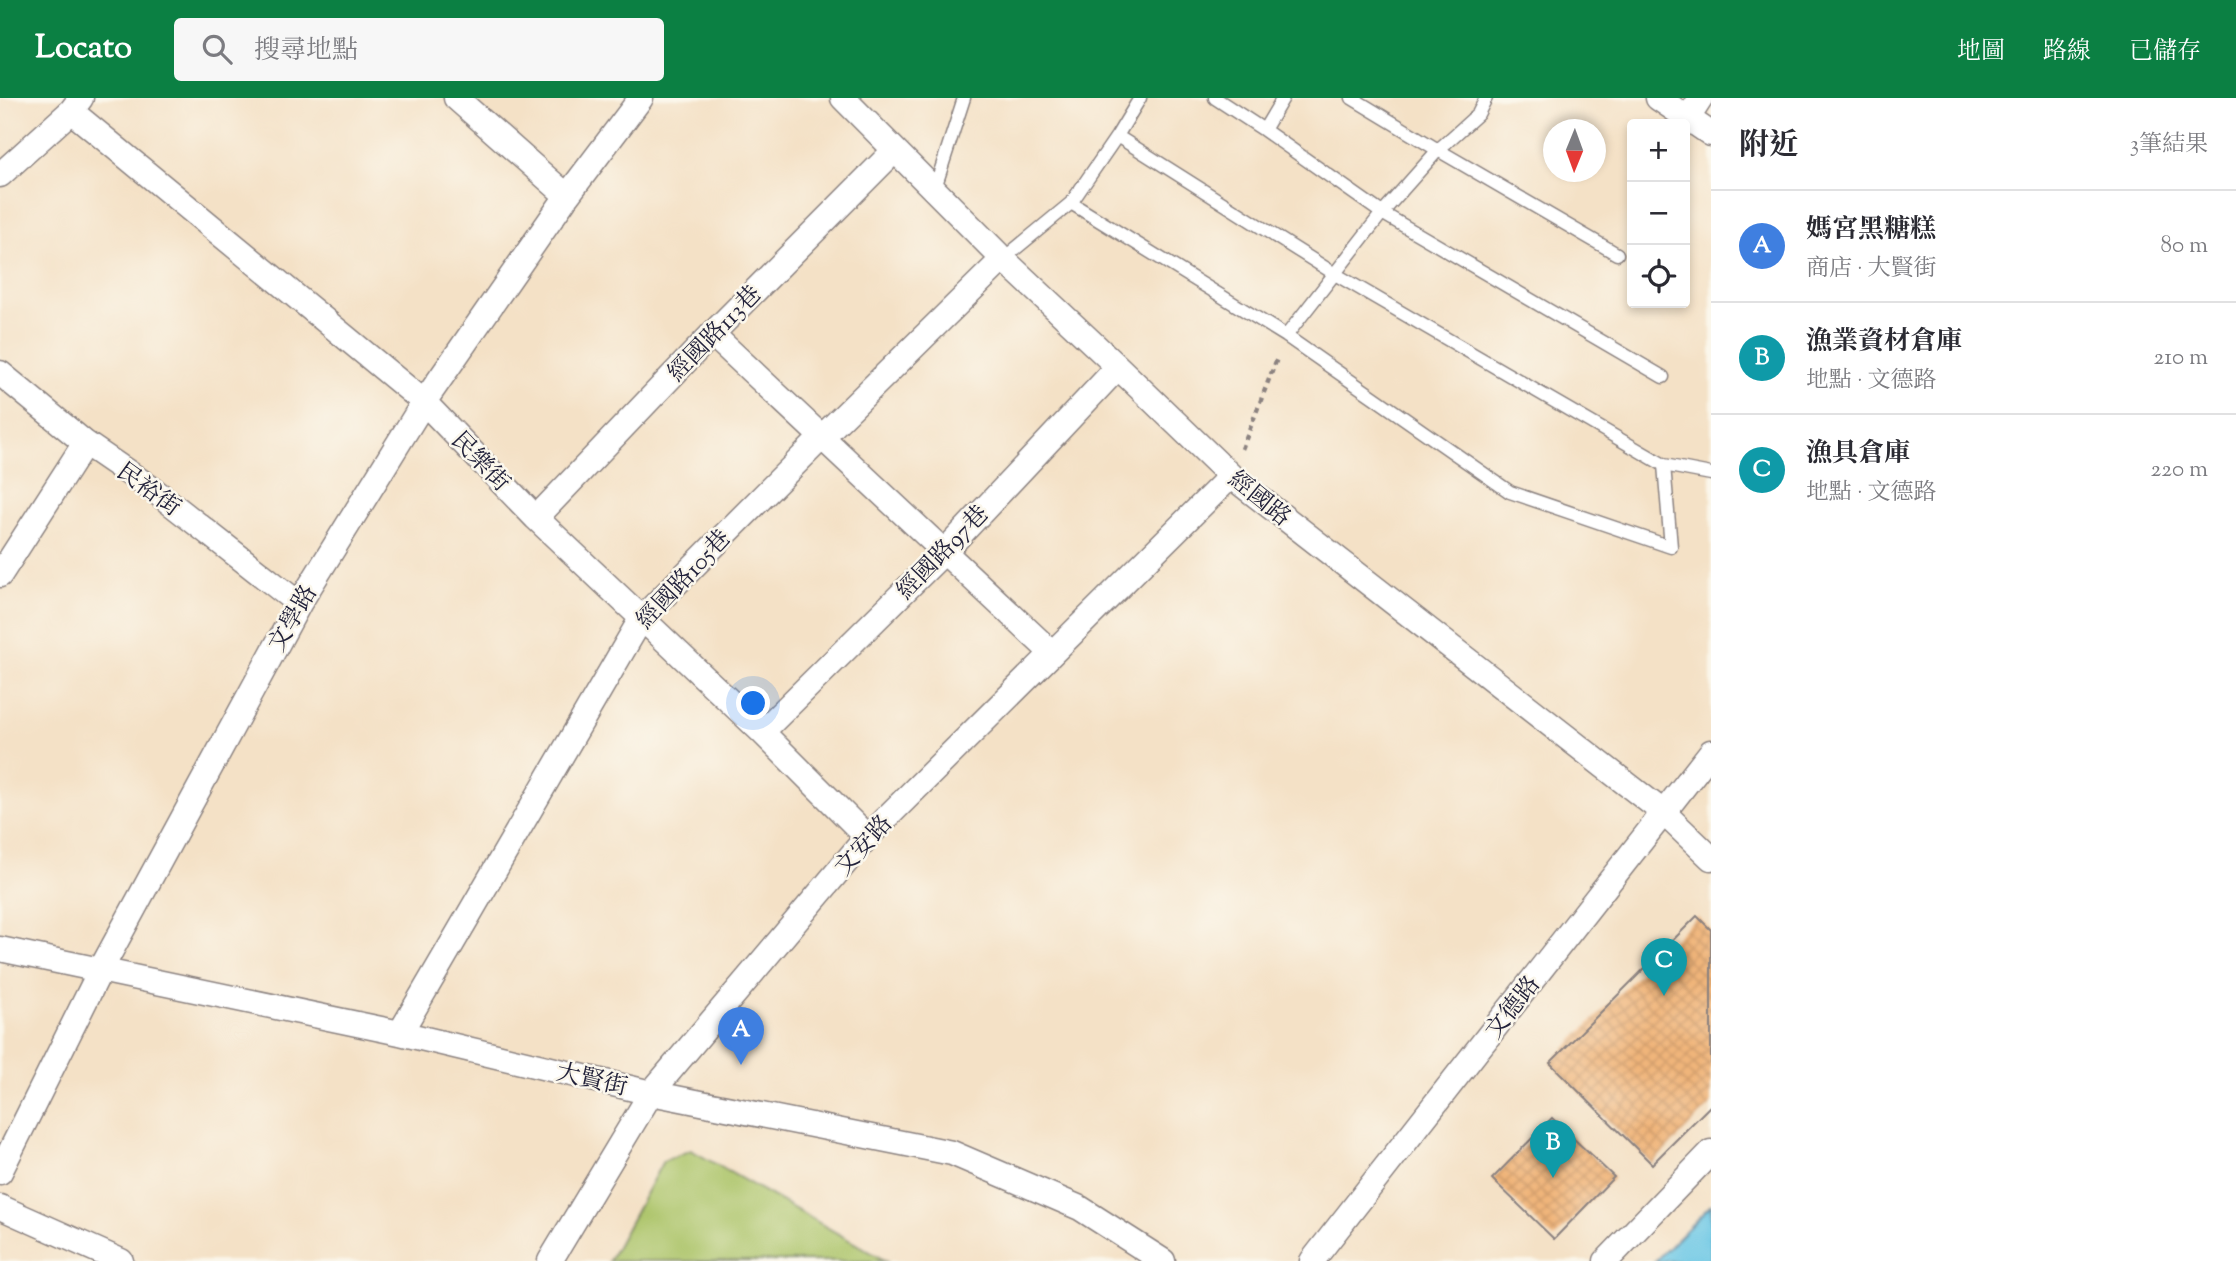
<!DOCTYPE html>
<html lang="zh-TW">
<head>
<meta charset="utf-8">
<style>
  body { margin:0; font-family:"Sorts Mill Goudy","Noto Serif TC",serif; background:#f7f7f7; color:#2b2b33 }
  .controls { position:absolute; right:21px; top:21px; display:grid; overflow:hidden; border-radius:7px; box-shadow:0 4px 10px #0003 }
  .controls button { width:63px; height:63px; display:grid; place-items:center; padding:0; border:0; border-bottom:2px solid #e1e1e2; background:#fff; color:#2b2b33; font:35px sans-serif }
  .compass { position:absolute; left:1543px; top:21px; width:63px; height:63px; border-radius:50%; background:#fff; box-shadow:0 4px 10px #0003; rotate:181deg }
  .you { position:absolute; left:754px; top:606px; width:24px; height:24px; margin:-18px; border:5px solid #fff; border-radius:50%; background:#1a73e8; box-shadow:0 0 0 10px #1a73e833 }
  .badge { display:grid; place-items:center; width:46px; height:46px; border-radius:50%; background:#0b8043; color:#fff; font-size:23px; font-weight:700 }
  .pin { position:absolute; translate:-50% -58px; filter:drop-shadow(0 2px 4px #0008) }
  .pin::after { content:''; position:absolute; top:37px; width:24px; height:21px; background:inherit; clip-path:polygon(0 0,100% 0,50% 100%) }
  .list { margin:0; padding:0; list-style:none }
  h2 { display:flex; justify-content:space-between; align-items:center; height:91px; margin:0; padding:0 28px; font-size:30px }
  h2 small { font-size:23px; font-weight:400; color:#7c7c81 }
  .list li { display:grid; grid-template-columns:46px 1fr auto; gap:21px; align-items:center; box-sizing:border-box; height:112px; padding:0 28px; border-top:2px solid #e1e1e2 }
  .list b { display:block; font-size:26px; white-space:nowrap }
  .list p { margin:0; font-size:23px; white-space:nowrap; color:#7c7c81 }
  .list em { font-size:23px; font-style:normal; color:#7c7c81 }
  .icon { flex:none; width:38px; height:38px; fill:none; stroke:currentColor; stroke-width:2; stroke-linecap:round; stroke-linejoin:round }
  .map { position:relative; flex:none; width:1711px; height:1163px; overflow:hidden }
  header { display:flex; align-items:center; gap:42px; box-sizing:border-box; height:98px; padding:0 35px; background:#0b8043; color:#fff }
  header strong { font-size:33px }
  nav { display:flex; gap:38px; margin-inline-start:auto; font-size:24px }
  .search { width:490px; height:63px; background:#f7f7f7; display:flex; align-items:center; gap:18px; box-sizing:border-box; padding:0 24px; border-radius:7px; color:#7c7c81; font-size:26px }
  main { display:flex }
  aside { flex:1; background:#fff }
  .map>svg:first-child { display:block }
</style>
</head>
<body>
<header>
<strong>Locato</strong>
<div class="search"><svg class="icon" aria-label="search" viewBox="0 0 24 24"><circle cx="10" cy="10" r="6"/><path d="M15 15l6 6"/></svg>搜尋地點</div>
<nav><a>地圖</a><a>路線</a><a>已儲存</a></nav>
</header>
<main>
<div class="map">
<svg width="1711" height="1163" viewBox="0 0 1711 1163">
  <defs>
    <pattern id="building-cross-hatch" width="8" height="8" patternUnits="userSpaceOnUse" patternTransform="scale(1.75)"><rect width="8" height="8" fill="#f0b57a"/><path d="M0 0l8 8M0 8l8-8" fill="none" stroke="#ce9b6a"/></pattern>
  </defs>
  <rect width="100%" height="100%" fill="#fbf7ec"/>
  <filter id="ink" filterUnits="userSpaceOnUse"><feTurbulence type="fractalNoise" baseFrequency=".0143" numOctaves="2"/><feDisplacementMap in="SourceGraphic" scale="14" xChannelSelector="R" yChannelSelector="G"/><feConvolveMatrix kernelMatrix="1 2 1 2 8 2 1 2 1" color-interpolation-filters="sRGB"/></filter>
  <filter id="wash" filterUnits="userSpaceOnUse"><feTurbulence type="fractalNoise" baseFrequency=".00686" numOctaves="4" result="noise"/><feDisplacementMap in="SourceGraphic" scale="28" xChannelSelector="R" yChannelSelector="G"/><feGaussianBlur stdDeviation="1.57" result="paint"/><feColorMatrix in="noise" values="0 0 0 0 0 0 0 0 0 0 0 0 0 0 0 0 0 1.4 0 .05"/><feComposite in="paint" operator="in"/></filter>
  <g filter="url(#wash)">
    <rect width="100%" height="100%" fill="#f4e1c6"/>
    <path fill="#acc469" stroke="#677352" stroke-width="2" d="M691,1052l195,111h-277l54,-100z"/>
    <path fill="#67c6e5" stroke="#447490" stroke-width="2" d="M1711,1107v56h-56z"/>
    <g id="blocks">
      <path fill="url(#building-cross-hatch)" d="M1697,818l14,14v175l-59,59 -102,-101z
        M1552,1020l62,59 -60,62 -62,-60z"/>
    </g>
  </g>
  <g filter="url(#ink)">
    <use href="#blocks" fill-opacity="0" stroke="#8b8280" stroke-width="2"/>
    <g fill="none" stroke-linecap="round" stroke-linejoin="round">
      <g stroke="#8b8280" stroke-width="15">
        <path id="service" d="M1215,0l49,32 19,-32
          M1352,0l86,52 40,-36 8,-16
          M1264,32l118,83 281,164
          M1117,38l218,138 329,191 47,9
          M934,93l30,-93
          M1071,105l215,133 224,156 161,55 -7,-82
          M1003,161l68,-56 46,-67 23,-38
          M1286,238l96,-123 56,-63 179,104"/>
      </g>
      <g stroke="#8b8280" stroke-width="27">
        <path id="minor" d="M456,0l111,98
          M843,0l160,161 115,108 113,109 433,337 47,45
          M1658,0l53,36
          M71,13l353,291 112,116 226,214 105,105
          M1688,20l13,-20
          M0,77l71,-64 10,-13
          M712,236l340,319
          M0,275l85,70 70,48 144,113
          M536,420l176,-184 182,-183
          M0,477l85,-132
          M762,634l183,-181 173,-184
          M0,851l400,84 251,60 301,60 128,55 83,53
          M400,935l241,-414 180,-181 182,-179
          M0,1074l100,-201 199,-367 125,-202 143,-206 74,-98
          M0,1109l121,54
          M550,1163l101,-168 216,-256 364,-361
          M1312,1163l399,-509
          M1606,1163l105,-109"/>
      </g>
      <path stroke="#8b8280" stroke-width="4.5" stroke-dasharray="5 5" stroke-linecap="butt" d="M1242,351l36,-93"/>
      <use href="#service" stroke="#fff" stroke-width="12"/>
      <use href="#minor" stroke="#fff" stroke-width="24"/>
    </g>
  </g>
  <g text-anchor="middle" stroke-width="5" stroke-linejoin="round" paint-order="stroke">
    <g font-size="24" fill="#22223b" stroke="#fbf7ec">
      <text transform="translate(714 235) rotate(-46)" y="8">經國路113巷</text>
      <text transform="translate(481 363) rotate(46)" y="8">民樂街</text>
      <text transform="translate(149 391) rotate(36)" y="8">民裕街</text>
      <text transform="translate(1260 400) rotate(39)" y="8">經國路</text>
      <text transform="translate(942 454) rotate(-46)" y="8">經國路97巷</text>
      <text transform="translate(683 481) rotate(-47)" y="8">經國路105巷</text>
      <text transform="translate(292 520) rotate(-60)" y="8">文學路</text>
      <text transform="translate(863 747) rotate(-48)" y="8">文安路</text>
      <text transform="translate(1512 909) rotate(-52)" y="8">文德路</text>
      <text transform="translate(592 981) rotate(13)" y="8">大賢街</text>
    </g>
  </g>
</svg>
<div class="controls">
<button>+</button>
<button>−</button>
<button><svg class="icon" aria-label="locate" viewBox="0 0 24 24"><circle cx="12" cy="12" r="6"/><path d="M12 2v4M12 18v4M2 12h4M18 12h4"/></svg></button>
</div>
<svg class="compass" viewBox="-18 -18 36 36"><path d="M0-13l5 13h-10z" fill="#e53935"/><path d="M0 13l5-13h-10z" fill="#7c7c81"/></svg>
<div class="you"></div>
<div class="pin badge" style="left:741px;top:967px;background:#3f7fe0">A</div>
<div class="pin badge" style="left:1553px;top:1080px;background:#0f9aa8">B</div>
<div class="pin badge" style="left:1664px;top:898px;background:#0f9aa8">C</div>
</div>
<aside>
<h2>附近<small>3筆結果</small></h2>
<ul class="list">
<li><span class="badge" style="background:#3f7fe0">A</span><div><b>媽宮黑糖糕</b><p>商店 · 大賢街</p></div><em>80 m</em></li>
<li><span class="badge" style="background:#0f9aa8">B</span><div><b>漁業資材倉庫</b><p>地點 · 文德路</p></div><em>210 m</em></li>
<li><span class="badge" style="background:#0f9aa8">C</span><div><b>漁具倉庫</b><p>地點 · 文德路</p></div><em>220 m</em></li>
</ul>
</aside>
</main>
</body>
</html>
